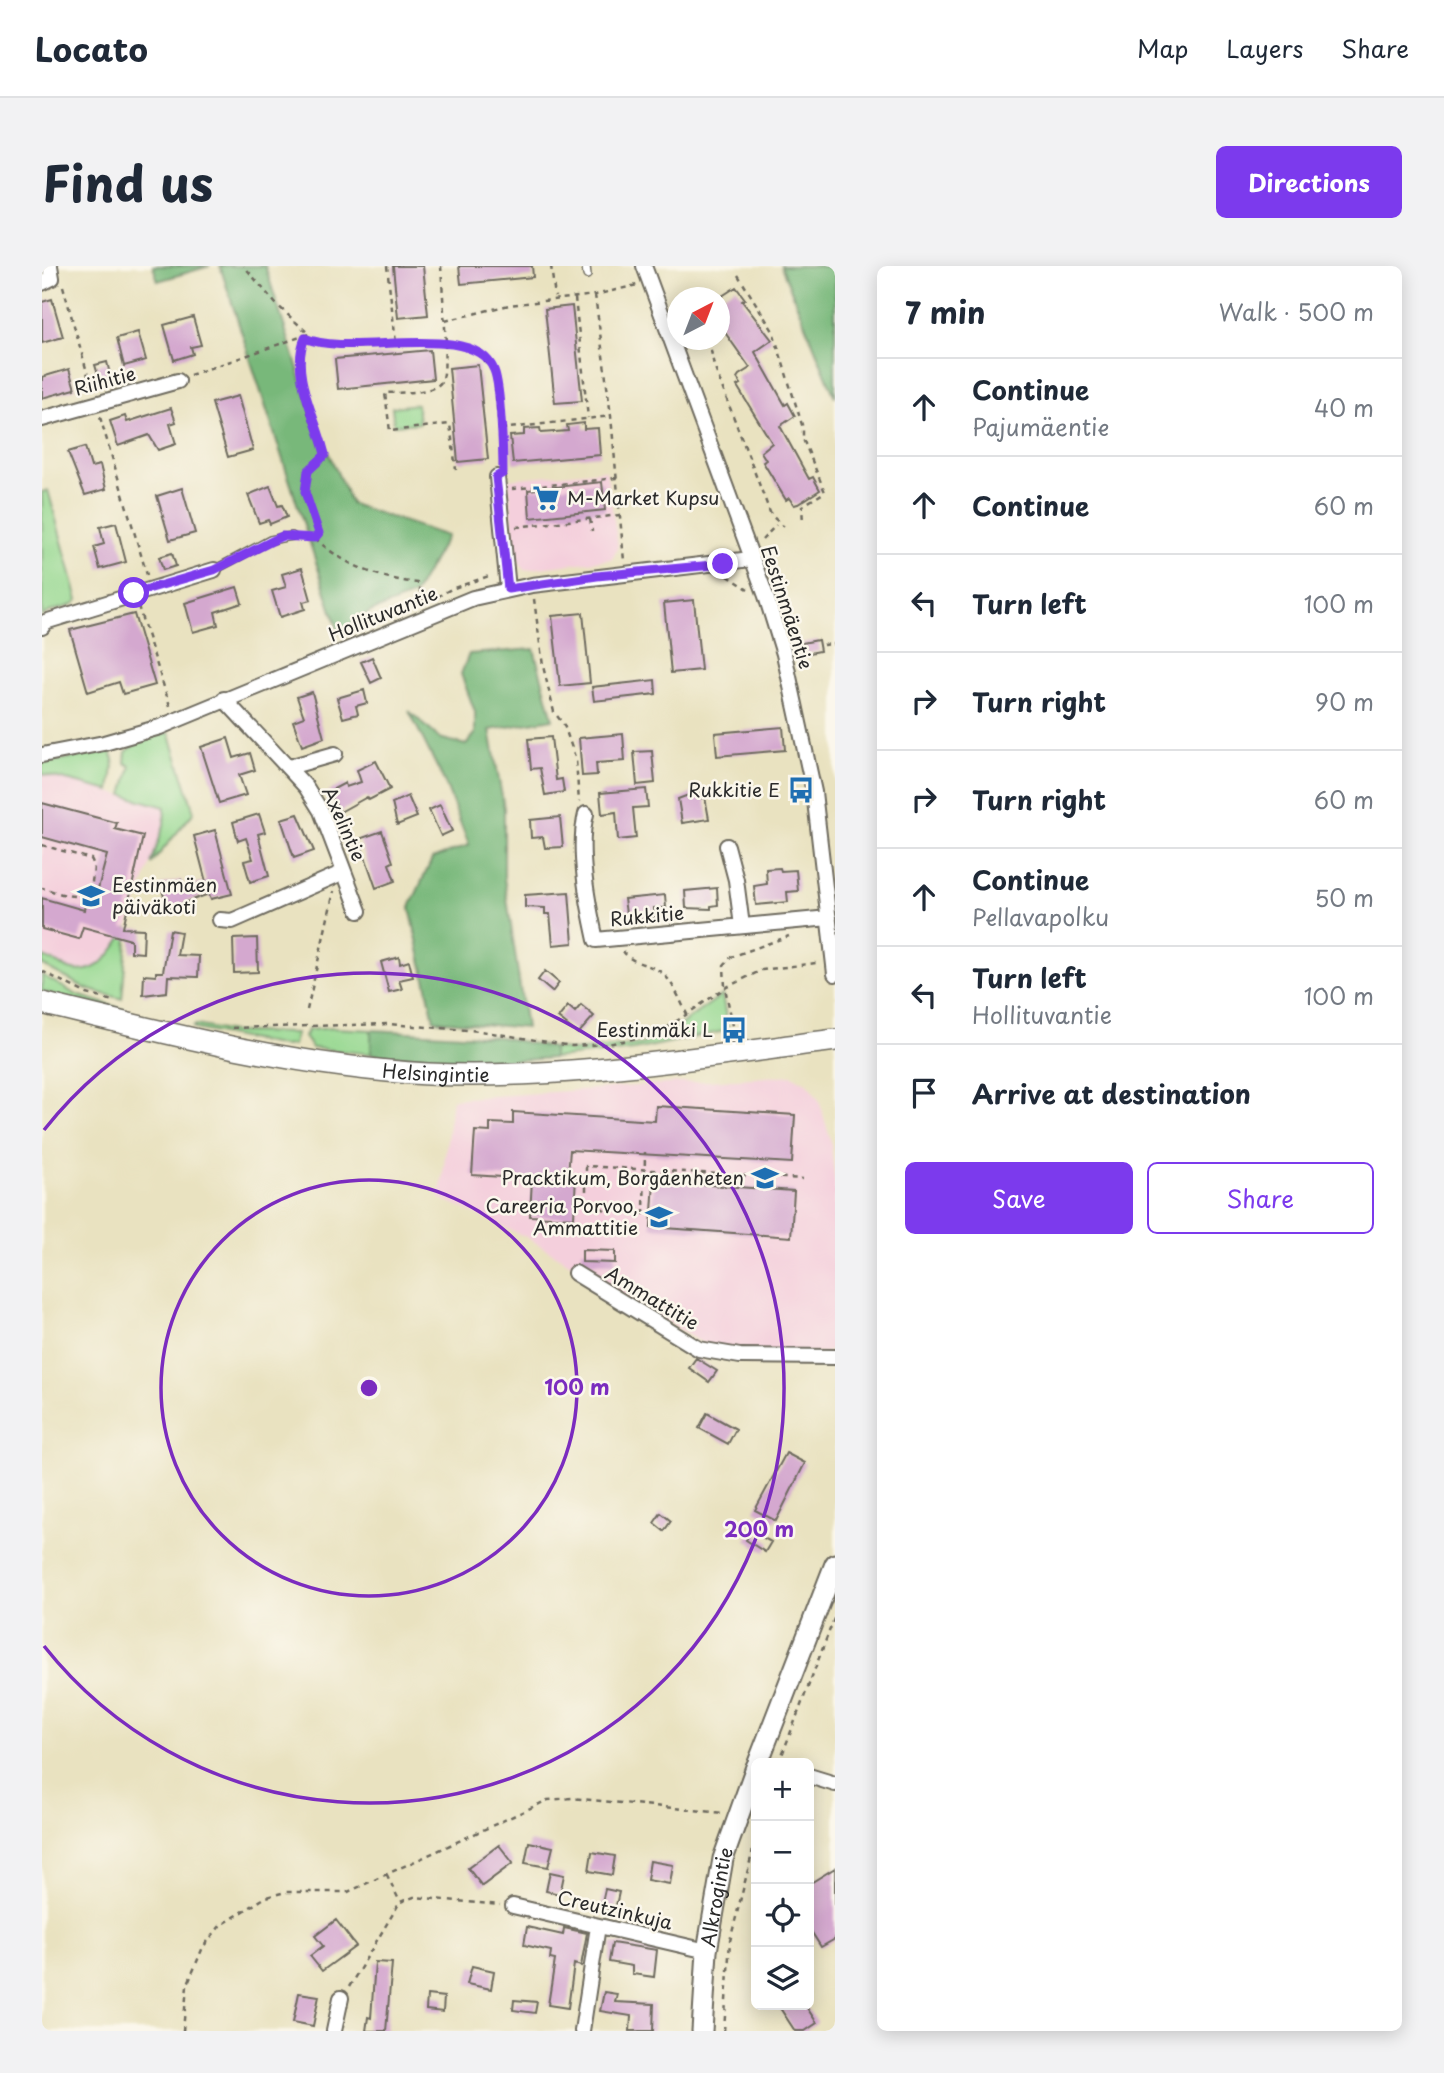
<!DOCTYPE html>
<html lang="en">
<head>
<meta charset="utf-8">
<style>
  body { margin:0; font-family:"Playpen Sans",sans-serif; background:#f2f2f3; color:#1f2937 }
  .controls { position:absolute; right:21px; bottom:21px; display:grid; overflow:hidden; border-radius:10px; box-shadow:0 4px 18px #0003 }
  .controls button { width:63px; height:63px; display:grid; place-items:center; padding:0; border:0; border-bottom:2px solid #e0e1e3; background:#fff; color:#1f2937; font:35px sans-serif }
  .compass { position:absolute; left:625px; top:21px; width:63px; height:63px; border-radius:50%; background:#fff; box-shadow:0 4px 18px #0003; rotate:42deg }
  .stop { position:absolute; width:21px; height:21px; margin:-16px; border:5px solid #7c3aed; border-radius:50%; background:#fff }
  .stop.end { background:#7c3aed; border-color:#fff; box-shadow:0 2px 7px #0008 }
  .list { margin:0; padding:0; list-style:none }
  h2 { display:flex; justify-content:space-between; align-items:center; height:91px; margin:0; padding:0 28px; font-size:30px }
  h2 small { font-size:23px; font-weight:400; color:#747a83 }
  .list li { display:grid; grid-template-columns:46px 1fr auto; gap:21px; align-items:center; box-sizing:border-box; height:98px; padding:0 28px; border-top:2px solid #e0e1e3 }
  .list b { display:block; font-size:26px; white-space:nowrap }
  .list p { margin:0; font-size:23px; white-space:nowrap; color:#747a83 }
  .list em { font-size:23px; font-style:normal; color:#747a83 }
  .actions { display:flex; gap:14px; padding:21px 28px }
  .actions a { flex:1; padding:16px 0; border:2px solid #7c3aed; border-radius:10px; text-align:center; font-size:24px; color:#7c3aed }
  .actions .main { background:#7c3aed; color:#fff }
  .icon { flex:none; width:38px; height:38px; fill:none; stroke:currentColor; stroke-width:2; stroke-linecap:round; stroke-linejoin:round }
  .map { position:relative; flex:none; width:793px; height:1765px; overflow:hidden; border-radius:10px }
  header { display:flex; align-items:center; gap:42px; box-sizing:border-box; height:98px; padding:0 35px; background:#fff; border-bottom:2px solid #e0e1e3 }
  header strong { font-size:33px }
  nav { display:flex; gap:38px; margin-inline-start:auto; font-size:24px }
  .intro { display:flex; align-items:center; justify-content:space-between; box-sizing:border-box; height:168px; padding:0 42px }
  h1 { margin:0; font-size:49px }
  .button { padding:18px 32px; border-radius:10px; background:#7c3aed; color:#fff; font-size:24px; font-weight:700 }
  main { display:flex; gap:42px; padding:0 42px }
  aside { flex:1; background:#fff; border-radius:10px; box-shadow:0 4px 18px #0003 }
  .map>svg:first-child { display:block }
</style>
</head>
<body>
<header>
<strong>Locato</strong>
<nav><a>Map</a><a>Layers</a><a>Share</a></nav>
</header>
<div class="intro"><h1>Find us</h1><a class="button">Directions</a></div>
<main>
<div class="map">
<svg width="793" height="1765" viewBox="0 0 793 1765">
  <rect width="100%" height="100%" fill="#fbf7ec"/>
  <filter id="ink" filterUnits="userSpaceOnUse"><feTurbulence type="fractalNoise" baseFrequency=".0143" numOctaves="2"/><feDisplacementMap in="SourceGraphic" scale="14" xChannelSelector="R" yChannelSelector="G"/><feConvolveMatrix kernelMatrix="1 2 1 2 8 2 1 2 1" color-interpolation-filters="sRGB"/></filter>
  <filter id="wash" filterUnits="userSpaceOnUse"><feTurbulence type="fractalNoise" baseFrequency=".00686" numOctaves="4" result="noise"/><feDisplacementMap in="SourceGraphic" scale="28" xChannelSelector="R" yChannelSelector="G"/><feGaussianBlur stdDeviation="1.57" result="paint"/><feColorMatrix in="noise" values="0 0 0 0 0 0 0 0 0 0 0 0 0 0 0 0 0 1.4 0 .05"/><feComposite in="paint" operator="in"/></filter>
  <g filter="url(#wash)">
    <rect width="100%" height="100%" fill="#e9e2c0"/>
    <path fill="#f4cfdc" d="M564,204l12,76 -6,13 -88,11 -8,-14 -8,-77z
      M0,508l123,33 -1,18 -36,103 -20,32 -18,9 -17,1 -31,-13z
      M750,809l16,9 11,16 12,42 4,42v162l-10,7 -86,-2 -35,-7 -178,-107 -86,-39 12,-99z"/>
    <path fill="#96d890" stroke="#60825e" stroke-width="2" d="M375,138l2,19 -25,2 -2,-18z
      M6,224l30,110c-8,10 -25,7 -36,16v-124z
      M127,466l25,80 -43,52 13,-39 1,-18 -42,-12 8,-29 -6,-3 1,-11 13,-11z
      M68,485l4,8 -4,32 -68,-17v-11z
      M86,662l-6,71 -35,-10 -45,-24v-8c11,2 21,11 31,13 28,6 43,-23 55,-42z
      M0,709l35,20 49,15 -46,-7 -38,-12z
      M680,729l6,33 -4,3 -90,19 -81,8v-10l21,3 68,-7 28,-12z
      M154,759l35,7 65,1 -3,12 -10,1 -87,-17 -3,-2z
      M291,762l38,2v24l-59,-6 -8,-11 4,-7z"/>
    <path fill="#78b87a" stroke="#527252" stroke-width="2" d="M111,0h57l-52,15z
      M178,0h45l50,156 36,82 96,32 -33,59 -44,17 -31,21z
      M739,0h54v131z
      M492,383l19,70 -63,11 14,78v70l22,150 -92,-8 -24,-113 22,-48 37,-14 -25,-64 -35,-70 30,27 27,7 9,-11v-22l-14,-38 8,-20z
      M329,764l129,7 53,11v10c-61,5 -120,3 -182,-4z"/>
    <g id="blocks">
      <path fill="#d4a8cf" d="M351,0h30l5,49 -30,3z
        M417,0h73l1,11 -72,7z
        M694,21l9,12 -3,2 30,39 -17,12 30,53 3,-2 7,13 -15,10 29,53 4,-2 7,13 -22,14 -4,1 -5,-7 -3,2 -23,-38 3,-2 -5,-8 11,-9 -35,-57 4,-2 -4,-6 2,-3 11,-7 -31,-44v-26z
        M10,33l11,38 -21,6v-41z
        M530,40l10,95 -27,2 -10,-94z
        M151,51l8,28 -10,2 2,7 -19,6 -10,-35z
        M96,66l8,28 -22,6 -7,-28z
        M388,84l3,29 -95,10 -3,-30z
        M65,96l4,16 -11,3 -5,-16z
        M436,99l10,94 -30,3 -9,-94z
        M27,103l6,20 -33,9v-21z
        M196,130l15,54 -25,7 -16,-54z
        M129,142l5,14 -6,2 6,20 -18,6 -9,-15 -31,11 -8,-25 15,-5 2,6z
        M542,157v6l14,-1 2,27 -87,8 -3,-27 14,-1v-6l16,-1 1,5 27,-2 -1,-6z
        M43,181l6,20 9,-2 6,24 -21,6 -17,-43z
        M560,216l3,28 -75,8 -2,-28z
        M228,220l8,20 4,-1 5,12 -17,7 -2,-4 -9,3 -11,-28z
        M140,222l13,45 -25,7 -13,-44z
        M74,257l10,39 -26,7 -6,-22 10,-3 -4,-17z
        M130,287l4,13 -13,4 -4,-13z
        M260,302l9,32 -8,2 2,7 -25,8 -8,-26 14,-4 -4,-13z
        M195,321l5,16 -27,9 3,13 -25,7 -8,-29z
        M652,334l7,70 -30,3 -7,-70z
        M541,347l7,70 -30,3 -8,-70z
        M92,348l21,71 -32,9 -4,-12 -31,10 -18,-62z
        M776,374l2,11 -16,3 -2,-11z
        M330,391l9,21 -10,5 -10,-21z
        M613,414l1,14 -62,7 -2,-14z
        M322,424l3,13 -11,3 2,8 -15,4 -6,-20z
        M270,426l12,46 -22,8 -9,-25 11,-4 -7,-20z
        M741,461l2,23 -68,6 -2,-23z
        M581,468l2,27 -29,2 1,12 -15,1 -3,-38z
        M509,471l5,43 6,-1 2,13 -19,3 -5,-27 -9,1 -3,-30z
        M186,472l6,20 16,-5 5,17 -16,5 7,20 -27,8 -18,-56z
        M610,485l3,32 -18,2 -3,-33z
        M334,495l14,28 -21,11 -2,-3 -27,15 -12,-20 17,-9 1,4 15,-5 -4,-12z
        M604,523l2,18 -15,1 3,30 -18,2 -2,-28 -14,2 -2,-21z
        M657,525l2,7 4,-1 4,22 -27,4 -4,-24z
        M366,530l9,21 -20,8 -5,-22z
        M0,537l75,20 -2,6 28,7 -20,92 21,1 -1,24 -12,-1v-12l-48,-13 -4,12 -37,-10v-31l42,12 3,-13 8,3 12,-45 -65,-18z
        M398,539l12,26 -11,5 -12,-26z
        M217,548l6,18 -7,2 11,42 -19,6 -6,-21 9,-2 -7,-21 -8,3 -5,-19z
        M256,548l16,37 -20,7 -13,-39z
        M518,551l3,30 -18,1 -2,-11 -12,1 -1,-18z
        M173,564l17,64 -21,5 -2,-5 -42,15 -6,-24 20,-5 2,8 23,-6 -12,-46z
        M340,565l11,31 -4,2 6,17 -19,7 -17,-49z
        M738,602l1,3 15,-1 2,21 -11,1 1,10 -32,3 -2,-19 13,-2 -1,-15z
        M675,622l1,17 -7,1v3l-25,-1 -1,-17z
        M527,626l4,51 -20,2 -3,-31h-5v-6l-20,-1v-12z
        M623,629l1,13h-12l1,10 -28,3 -3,-22z
        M128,664l11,2 -4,23 22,1 -1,21 -30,-1 -1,16 -24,3 1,-20 12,1v-4h7z
        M215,672l1,34 -24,1 -1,-34z
        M357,691l1,7 9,-3 4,16 -14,3 3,9 -13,3 -8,-30z
        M503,705l14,12 -7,9 -14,-12z
        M539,739l13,11 -16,18 -20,-16 10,-12 7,6z
        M614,840l139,9 -3,48 -222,-13 -2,24h8l-2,44 -44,-2 2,-37 -60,-4 3,-44 15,1v-9l23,1v-12l142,9z
        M612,915l140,10 -3,46 -140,-10z
        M540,984l33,1v12l-33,-1z
        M654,1092l21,13 -8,11 -20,-14z
        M665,1147l29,16 -8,15 -29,-16z
        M744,1187l19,10 -29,58 -21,-11z
        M619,1247l10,8 -7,10 -10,-8z
        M709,1265l20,11 -6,10 -19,-12z
        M487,1576l24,5 -5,20 -23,-4z
        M457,1579l14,18 -31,23 -14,-18z
        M550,1586l23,4 -3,19 -23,-4z
        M608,1595l23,4 -3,19 -23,-4z
        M793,1602v71l-14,8 -12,-19v-44z
        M508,1606l14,3 -4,19 -14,-3z
        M563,1623l14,3 -4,18 -14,-3z
        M294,1654l20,26 -34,25 -12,-15 13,-10 -8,-10z
        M485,1661l36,8 1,-7 23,5 -6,33 -7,-2 -6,44 -20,-3 7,-45 -5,-1 1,-8 -27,-6z
        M570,1677l45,7 -3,27 -22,-3v-8l-23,-4z
        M333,1696l17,1 -6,68h-20l2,-14 3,1z
        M430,1700l22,5 -3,18 -24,-5z
        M562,1726l13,2 -2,8 39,2 -1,27h-23l1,-15 -31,-5z
        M257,1727l20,3 -6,30 -20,-4z
        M385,1729l17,2 -1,15 -17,-2z
        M472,1734l23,2 -2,11 -22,-3z
        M736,1739h27l12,18 -12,8h-10z"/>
    </g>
  </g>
  <g filter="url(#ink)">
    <use href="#blocks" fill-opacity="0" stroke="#6e6b5f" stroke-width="2"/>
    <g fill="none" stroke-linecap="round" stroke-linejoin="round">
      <g stroke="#6e6b5f" stroke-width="10">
        <path id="service" d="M544,0l1,9
          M172,304l56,-30 22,-4"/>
      </g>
      <g stroke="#6e6b5f" stroke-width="18">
        <path id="minor" d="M602,0l122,330 18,58 30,138 21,182
          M0,17l10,-5 -2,-12
          M0,153l136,-38
          M455,211l11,112
          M0,361l3,-5 169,-52
          M182,433l82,88 15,24 38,100
          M0,489l62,-12 56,-16 313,-129 59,-13 219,-26
          M247,501l46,-13
          M544,548c-9,36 2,90 10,126l233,-22
          M685,580l9,34 6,46
          M178,654l12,1 112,-49
          M533,1007l124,76 41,7 95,1
          M767,1510l26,8
          M471,1640l194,45
          M292,1765l7,-33
          M540,1765l16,-105"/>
      </g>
      <g stroke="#6e6b5f" stroke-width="23">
        <g id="tertiary">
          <path d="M716,1497l77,-199"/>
          <path id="s1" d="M660,1765l5,-80 16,-92 33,-92"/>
        </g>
      </g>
      <g stroke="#6e6b5f" stroke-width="24">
        <g id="secondary">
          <path id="s2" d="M0,737c127,31 255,64 386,71 133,6 275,-17 407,-34"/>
        </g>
      </g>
      <path stroke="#6e6b5f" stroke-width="2.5" stroke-dasharray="5 5" stroke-linecap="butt" d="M345,0l9,77
        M399,0l5,77 29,8 19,19 9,97
        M509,0l4,31
        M696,9l35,56 30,97v11l22,53 -23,14 1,17
        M21,20l29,104
        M659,26v6
        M553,29l16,121 13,145
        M533,32l13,120
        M403,55l64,-16 86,-10 42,-10
        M667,74l5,26 57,149 13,12
        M148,109l119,-41 -33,-30 -32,-38
        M58,151l47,158
        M459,163l110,-13
        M470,223l105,-11
        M548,253l2,12
        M474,261l104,-12
        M261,271l12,1 4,-5 -14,-41 3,-21 17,-16c-3,-14 -9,-23 -14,-36 -9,-22 -15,-60 -6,-81 44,21 94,-3 141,5 -3,12 0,24 -3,35 -4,17 -44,14 -58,15l5,38 60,-7 6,46
        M273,272c28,27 65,41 103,45l7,21
        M720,274l14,-15
        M686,310l20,13
        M395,331l14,-8 41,-14
        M492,333l9,67 11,46 10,13 12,35 3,42
        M96,340l33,103
        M781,379l12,-1
        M0,579l49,14c5,8 2,14 1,23 -5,25 -34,10 -50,6
        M581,685c8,12 21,12 33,18 16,8 23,30 31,45
        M0,705l45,23 26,7
        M265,744l27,-119
        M190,762l156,-4 92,7 92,15 36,-2 50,-10 67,-46 37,-18 54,-7
        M693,769l-10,-47 -1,-23 7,-8 58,-21
        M563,944l-19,-11v-33l217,13
        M602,949l1,-63
        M737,1497l56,-147
        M345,1609l13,27
        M307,1721l51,-85 14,-5 86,8
        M141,1765l4,-45 16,-39 17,-21 46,-29 20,-5h62l200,-92 24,-2 151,15
        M682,1765l6,-90 26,-103"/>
      <use href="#service" stroke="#fff" stroke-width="7"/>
      <use href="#minor" stroke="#fff" stroke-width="14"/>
      <use href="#tertiary" stroke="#fff" stroke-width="19"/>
      <use href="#secondary" stroke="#fff" stroke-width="21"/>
    </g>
  </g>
  <g fill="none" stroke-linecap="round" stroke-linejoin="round" filter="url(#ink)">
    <path stroke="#7c3aed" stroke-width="9" d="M92,327l80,-23 68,-34 33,2 4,-5 -14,-41 3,-21 17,-16c-7,-35 -36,-80 -20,-117 45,21 168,-20 189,32 7,17 9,83 9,103l-7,4 12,112 89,-13 126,-12"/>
  </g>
  <g fill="none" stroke="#7b2cbf" stroke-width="3.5">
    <circle cx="327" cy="1122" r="208"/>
    <path d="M2 864A415 415 0 1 1 2 1380"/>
  </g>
  <defs>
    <g id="supermarket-bare" transform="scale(2.1)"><path d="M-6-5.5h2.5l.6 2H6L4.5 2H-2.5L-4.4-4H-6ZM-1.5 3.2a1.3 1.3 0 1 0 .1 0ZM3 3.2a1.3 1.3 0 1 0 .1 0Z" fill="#1f6fb2" stroke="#fbf7ec" stroke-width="2.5" paint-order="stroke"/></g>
    <g id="bus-bare" transform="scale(2.1)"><path d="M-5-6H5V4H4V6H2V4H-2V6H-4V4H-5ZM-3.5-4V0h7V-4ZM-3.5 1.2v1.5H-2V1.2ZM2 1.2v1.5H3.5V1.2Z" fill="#1f6fb2" stroke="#fbf7ec" stroke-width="2.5" paint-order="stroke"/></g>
    <g id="school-bare" transform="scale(2.1)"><path d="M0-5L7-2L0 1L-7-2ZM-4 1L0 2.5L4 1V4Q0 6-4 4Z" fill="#1f6fb2" stroke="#fbf7ec" stroke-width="2.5" paint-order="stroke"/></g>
  </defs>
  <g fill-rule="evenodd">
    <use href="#supermarket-bare" x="504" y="232"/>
    <use href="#bus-bare" x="759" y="524"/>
    <use href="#school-bare" x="49" y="630"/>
    <use href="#bus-bare" x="692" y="764"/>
    <use href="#school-bare" x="723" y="912"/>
    <use href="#school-bare" x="617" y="951"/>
  </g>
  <g text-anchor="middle" stroke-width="5" stroke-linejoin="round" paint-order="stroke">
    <g font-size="19" fill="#2b2b2b" stroke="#fbf7ec">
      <text transform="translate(63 115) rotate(-15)" y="7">Riihitie</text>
      <text transform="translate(745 341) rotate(72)" y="7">Eestinmäentie</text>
      <text transform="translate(341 348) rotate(-22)" y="7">Hollituvantie</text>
      <text transform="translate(302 558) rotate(66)" y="7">Axelintie</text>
      <text transform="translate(605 650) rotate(-5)" y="7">Rukkitie</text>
      <text dy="7" stroke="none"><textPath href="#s2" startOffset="401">Helsingintie</textPath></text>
      <text transform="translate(610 1032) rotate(31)" y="7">Ammattitie</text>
      <text dy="7" stroke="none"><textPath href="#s1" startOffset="135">Alkrogintie</textPath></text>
      <text transform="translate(573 1644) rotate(13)" y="7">Creutzinkuja</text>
    </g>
    <g font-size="19" fill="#2b2b2b" stroke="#fbf7ec" text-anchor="end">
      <text x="525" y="239" text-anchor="start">M-Market Kupsu</text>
      <text x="738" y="531">Rukkitie E</text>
      <text x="70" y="626" text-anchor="start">Eestinmäen<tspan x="70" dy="22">päiväkoti</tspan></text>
      <text x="671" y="771">Eestinmäki L</text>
      <text x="702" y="919">Pracktikum, Borgåenheten</text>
      <text x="596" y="947">Careeria Porvoo,<tspan x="596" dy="22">Ammattitie</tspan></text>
    </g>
  </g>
  <circle cx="327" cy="1122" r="10" fill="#7b2cbf" stroke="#fbf7ec" stroke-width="3.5"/>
  <g font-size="21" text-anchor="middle" font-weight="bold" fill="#7b2cbf" stroke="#fbf7ec" stroke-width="5" stroke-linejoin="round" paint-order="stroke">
    <text x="535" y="1129">100 m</text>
    <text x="717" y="1271">200 m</text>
  </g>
</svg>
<div class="controls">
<button>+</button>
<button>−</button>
<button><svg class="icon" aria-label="locate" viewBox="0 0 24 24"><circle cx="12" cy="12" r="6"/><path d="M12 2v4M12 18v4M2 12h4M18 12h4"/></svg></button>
<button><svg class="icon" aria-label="layers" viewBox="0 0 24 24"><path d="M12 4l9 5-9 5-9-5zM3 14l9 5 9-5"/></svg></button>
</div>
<svg class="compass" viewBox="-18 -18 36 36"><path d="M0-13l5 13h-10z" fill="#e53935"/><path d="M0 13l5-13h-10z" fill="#747a83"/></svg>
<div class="stop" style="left:92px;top:327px"></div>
<div class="stop end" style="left:681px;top:298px"></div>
</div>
<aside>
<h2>7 min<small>Walk · 500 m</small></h2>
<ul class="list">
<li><svg class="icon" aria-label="ahead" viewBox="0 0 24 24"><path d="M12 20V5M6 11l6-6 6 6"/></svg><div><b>Continue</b><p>Pajumäentie</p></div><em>40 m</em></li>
<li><svg class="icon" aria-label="ahead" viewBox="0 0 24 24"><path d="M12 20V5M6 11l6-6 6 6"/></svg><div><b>Continue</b></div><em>60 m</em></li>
<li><svg class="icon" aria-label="left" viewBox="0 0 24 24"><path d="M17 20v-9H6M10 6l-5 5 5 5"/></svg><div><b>Turn left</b></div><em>100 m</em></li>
<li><svg class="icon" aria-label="right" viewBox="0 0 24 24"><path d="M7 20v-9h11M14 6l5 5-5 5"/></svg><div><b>Turn right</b></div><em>90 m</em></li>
<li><svg class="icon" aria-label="right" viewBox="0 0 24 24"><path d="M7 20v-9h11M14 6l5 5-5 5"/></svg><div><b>Turn right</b></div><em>60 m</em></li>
<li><svg class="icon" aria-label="ahead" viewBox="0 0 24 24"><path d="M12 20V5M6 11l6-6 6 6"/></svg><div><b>Continue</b><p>Pellavapolku</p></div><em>50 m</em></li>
<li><svg class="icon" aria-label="left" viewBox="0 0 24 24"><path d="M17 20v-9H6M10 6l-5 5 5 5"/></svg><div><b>Turn left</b><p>Hollituvantie</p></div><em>100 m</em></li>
<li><svg class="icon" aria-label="arrive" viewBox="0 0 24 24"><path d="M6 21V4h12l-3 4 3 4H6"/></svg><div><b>Arrive at destination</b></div></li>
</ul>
<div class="actions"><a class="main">Save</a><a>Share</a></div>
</aside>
</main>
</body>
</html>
